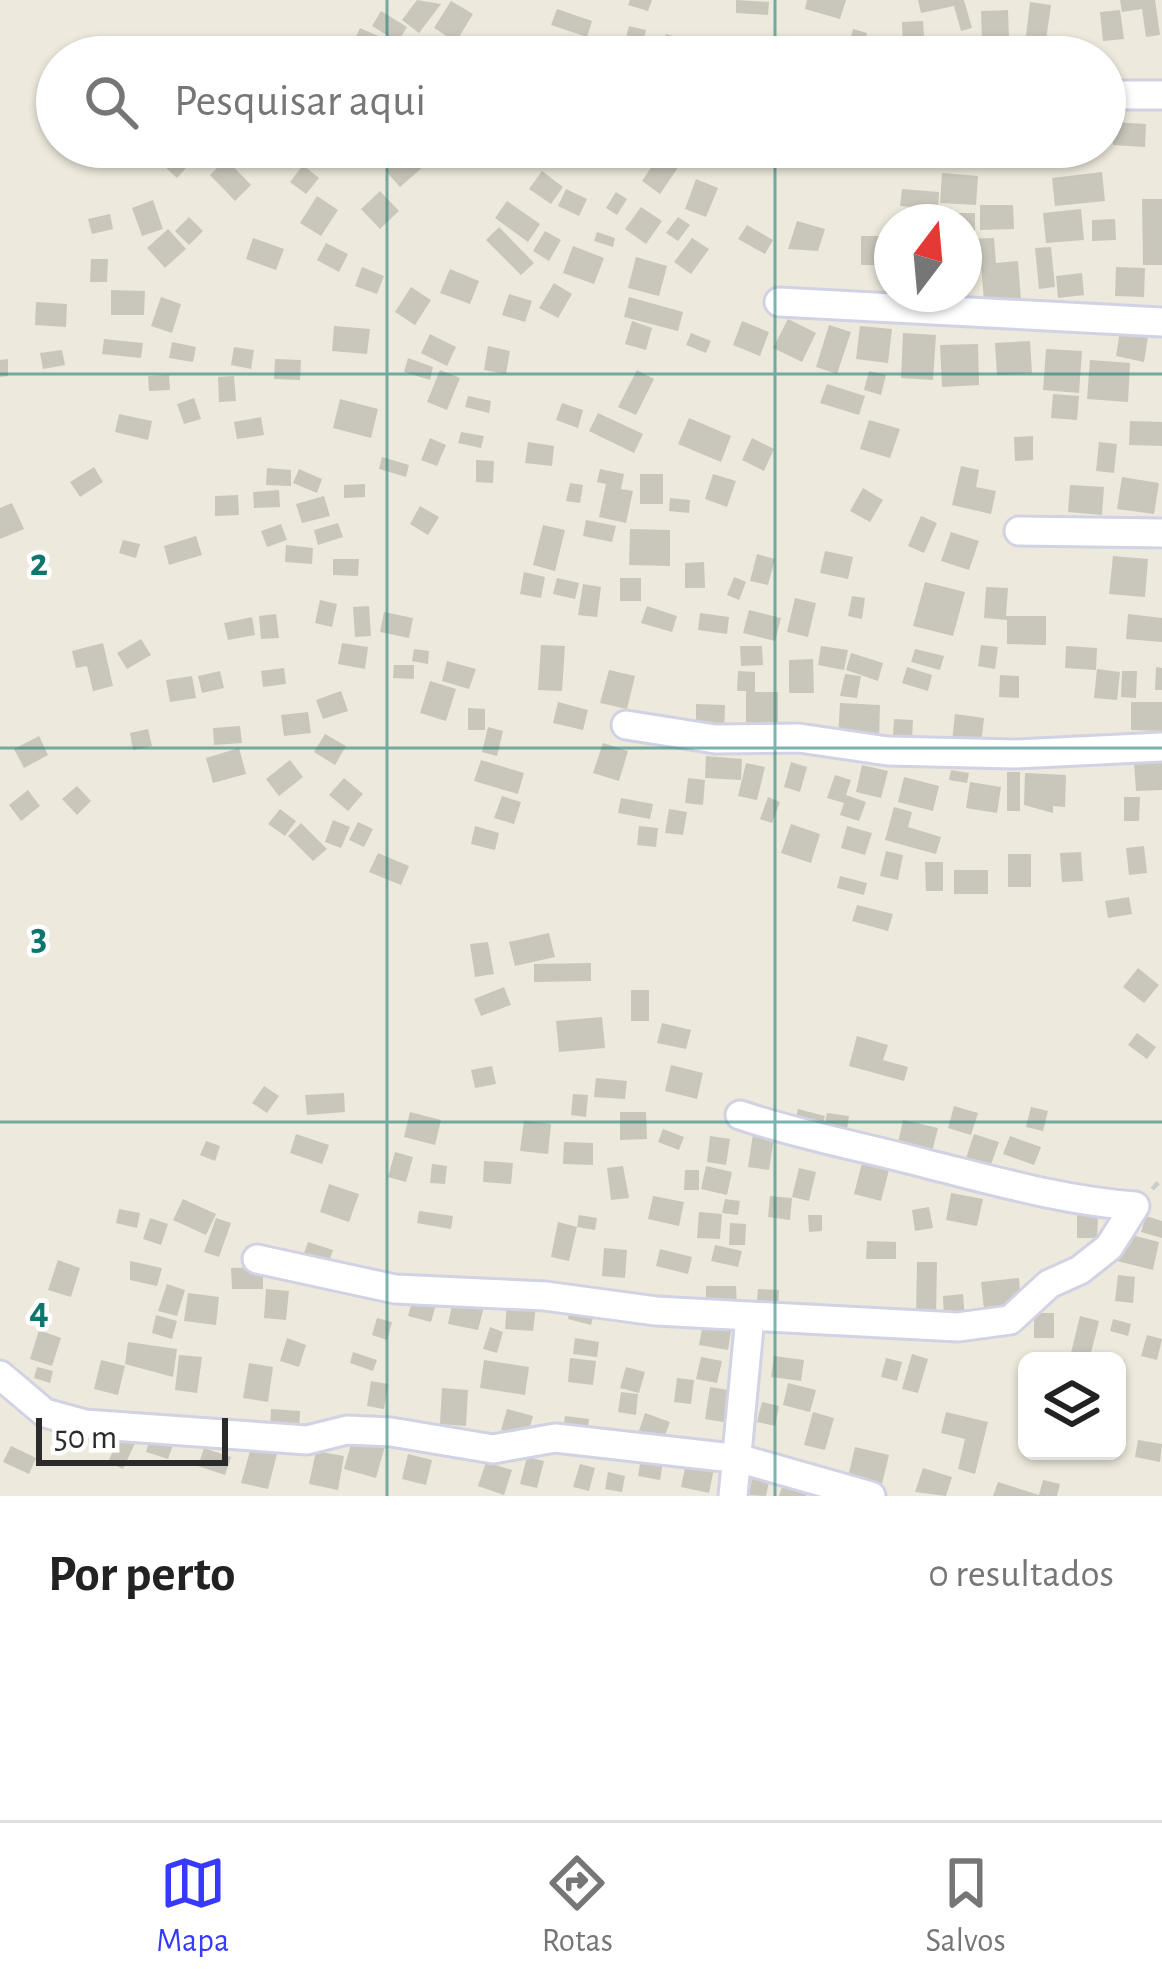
<!DOCTYPE html>
<html lang="pt">
<head>
<meta charset="utf-8">
<style>
  body { margin:0; font-family:"Alegreya Sans",sans-serif; background:#f6f6f6; color:#222 }
  .controls { position:absolute; right:36px; bottom:36px; display:grid; overflow:hidden; border-radius:18px; box-shadow:0 3px 9px #0004 }
  .controls button { width:108px; height:108px; display:grid; place-items:center; padding:0; border:0; border-bottom:3px solid #e0e0e0; background:#fff; color:#222; font:60px sans-serif }
  .compass { position:absolute; left:874px; top:204px; width:108px; height:108px; border-radius:50%; background:#fff; box-shadow:0 3px 9px #0004; rotate:16deg }
  .scale { position:absolute; left:36px; bottom:30px; width:192px; box-sizing:border-box; padding-left:12px; border:6px solid #2b2b2b; border-top:0; font-size:33px; line-height:42px; white-space:nowrap; color:#2b2b2b; -webkit-text-stroke:9px #fff; paint-order:stroke }
  .list { margin:0; padding:0; list-style:none }
  h2 { display:flex; justify-content:space-between; align-items:center; height:156px; margin:0; padding:0 48px; font-size:51px }
  h2 small { font-size:39px; font-weight:400; color:#767676 }
  .icon { flex:none; width:66px; height:66px; fill:none; stroke:currentColor; stroke-width:2; stroke-linecap:round; stroke-linejoin:round }
  .map { position:relative; flex:none; width:1162px; height:1496px; overflow:hidden }
  .search { position:absolute; background:#fff; box-shadow:0 3px 9px #0004; left:36px; right:36px; top:36px; height:132px; display:flex; align-items:center; gap:30px; box-sizing:border-box; padding:0 42px; border-radius:66px; color:#767676; font-size:45px }
  .sheet { height:324px; background:#fff }
  nav { display:flex; justify-content:space-around; align-items:center; box-sizing:border-box; height:168px; border-top:3px solid #e0e0e0; background:#fff; font-size:33px; color:#767676 }
  nav a { display:grid; justify-items:center; gap:6px }
  nav .on { color:#3839ff }
  .map>svg:first-child { display:block }
</style>
</head>
<body>
<div class="map">
<svg width="1162" height="1496" viewBox="0 0 1162 1496">
  <rect width="100%" height="100%" fill="#ede9dc"/>
  <path fill="#c9c7bb" d="M417,0l24,4 -22,29 -17,-13z
    M630,0h22l-4,11 -20,-6z
    M736,0l33,2 -1,13 -32,-2z
    M807,0h39l-6,19 -35,-10z
    M918,0h46l8,28 -11,3 -7,-25 -33,7z
    M1120,0h35l5,35 -14,2 -4,-28 -20,3z
    M451,1l22,13 -17,28 -22,-14z
    M1030,2l21,3 -6,42 -20,-3z
    M557,9l35,12 -5,16 -36,-12z
    M1008,10l1,28 -27,1 -1,-28z
    M1120,10l4,29 -21,2 -3,-29z
    M381,11l26,16 -9,15 -26,-16z
    M923,21l2,30 -22,1 -1,-30z
    M629,26l17,4 -5,19 -17,-4z
    M360,28l34,15 -6,14 -37,-9z
    M853,29l14,4 -6,23 -14,-4z
    M666,34l32,10 -4,13h-35z
    M602,40l35,10 -2,7h-37z
    M1078,45l19,2 -2,10h-19z
    M1058,47l15,1v9h-16z
    M1114,122l32,2 -1,23 -32,-2z
    M182,147l13,11 -18,20 -13,-12z
    M222,147h29l-16,15z
    M293,147h32l-11,15z
    M539,147h22l-9,18 -18,-9z
    M725,147h18l-7,19 -16,-6z
    M849,147h19v10l-20,-1z
    M409,151l14,16 -23,20 -14,-16z
    M661,153l18,13 -19,28 -18,-13z
    M226,159l25,26 -16,16 -25,-26z
    M303,165l16,13 -13,16 -16,-12z
    M542,171l21,16 -12,17 -22,-15z
    M1102,172l3,29 -50,5 -3,-28z
    M942,173l36,3 -2,29 -36,-2z
    M696,179l22,9 -12,29 -21,-8z
    M566,189l21,10 -8,17 -21,-10z
    M902,189l37,3 -1,17 -38,-3z
    M380,191l19,20 -19,18 -19,-20z
    M616,192l11,7 -10,16 -11,-7z
    M317,196l21,14 -17,26 -21,-13z
    M1142,199h20v66h-19z
    M153,200l10,29 -21,7 -10,-28z
    M507,201l33,23 -12,18 -33,-24z
    M980,205h33l1,24 -34,1z
    M641,207l21,14 -16,23 -21,-15z
    M1081,209l3,31 -38,3 -3,-30z
    M941,213h34v24h-11v-15h-23z
    M110,214l3,15 -21,5 -4,-15z
    M189,217l14,14 -14,14 -14,-14z
    M678,217l12,8 -12,16 -12,-8z
    M1115,219l1,21 -24,1v-21z
    M797,221l28,8 -7,22 -30,-2z
    M747,225l26,15 -8,14 -27,-15z
    M499,227l35,36 -13,12 -35,-35z
    M168,229l18,20 -21,19 -18,-20z
    M545,231l16,9 -12,21 -16,-10z
    M597,232l18,6 -2,9 -19,-6z
    M861,236h22v29h-22z
    M253,238l31,11 -8,21 -30,-11z
    M692,238l17,11 -18,25 -17,-12z
    M994,238l2,25 22,-2 3,39 -37,3 -3,-40 -15,1 -2,-25z
    M326,243l22,11 -9,18 -22,-12z
    M573,246l31,12 -10,26 -31,-11z
    M1051,247l4,40 -16,2 -4,-41z
    M636,257l31,9 -8,30 -31,-8z
    M91,259h17l-1,23h-17z
    M362,267l22,9 -7,18 -22,-8z
    M1116,267l29,1 -1,29 -29,-1z
    M450,269l29,12 -9,23 -30,-11z
    M1082,273l2,22 -26,3 -2,-22z
    M554,283l18,11 -14,24 -19,-10z
    M411,287l20,13 -16,25 -20,-13z
    M111,290l34,1 -1,24h-33z
    M509,294l23,7 -7,21 -23,-7z
    M161,297l20,7 -9,29 -21,-7z
    M629,297l54,15 -5,19 -54,-14z
    M36,302l31,2 -1,23 -31,-2z
    M788,319l28,14 -14,29 -29,-14z
    M632,321l20,7 -6,22 -21,-6z
    M742,321l27,11 -9,24 -27,-11z
    M829,325l22,7 -14,42 -21,-7z
    M334,326l36,3 -3,25 -35,-3z
    M860,326l32,3 -4,34 -32,-4z
    M1120,331l28,6 -4,25 -28,-6z
    M691,333l20,8 -5,12 -20,-8z
    M903,333l33,2 -3,45 -32,-2z
    M430,334l26,13 -9,19 -26,-13z
    M104,339l39,4 -2,15 -39,-4z
    M1030,341l2,32 -35,2 -2,-32z
    M172,342l24,5 -3,15 -24,-4z
    M978,344l1,41 -37,2 -2,-42z
    M488,346l22,5 -4,23 -22,-4z
    M234,347l20,3 -3,19 -20,-4z
    M1046,349l36,2 -3,42 -36,-3z
    M62,350l3,15 -22,4 -3,-16z
    M408,358l25,9 -3,13 -26,-8z
    M8,359v17l-8,1v-17z
    M275,359l26,1 -1,20 -26,-1z
    M1090,360l40,3 -2,39 -41,-3z
    M440,370l20,8 -13,32 -20,-8z
    M637,370l17,9 -18,36 -18,-8z
    M869,371l17,4 -5,20 -17,-5z
    M169,375l1,15 -21,1 -1,-15z
    M234,376l2,25 -17,1 -1,-25z
    M827,384l38,12 -6,19 -39,-12z
    M1053,394l26,2 -2,24 -26,-2z
    M468,396l23,5 -2,12 -24,-6z
    M194,398l7,21 -17,5 -7,-20z
    M340,399l38,10 -7,29 -38,-10z
    M562,403l21,7 -5,18 -22,-8z
    M598,413l45,21 -9,19 -45,-22z
    M119,414l33,7 -4,19 -33,-8z
    M261,417l3,18 -27,4 -3,-17z
    M689,418l42,18 -10,26 -43,-18z
    M869,420l31,9 -10,29 -30,-9z
    M1130,421l32,1v24l-33,-1z
    M461,432l23,4 -3,12 -23,-5z
    M1033,436v24l-18,1 -1,-24z
    M430,438l16,7 -9,21 -16,-6z
    M752,438l22,11 -10,22 -22,-11z
    M528,442l26,4 -2,20 -27,-3z
    M1099,442l18,2 -3,29 -18,-2z
    M382,457l27,8 -3,12 -27,-8z
    M476,460l18,1 -1,22 -17,-1z
    M961,466l18,4 -3,17 20,4 -5,23 -39,-9z
    M94,467l9,15 -23,15 -10,-15z
    M267,468l24,2v16l-25,-1z
    M299,469l23,10 -5,14 -24,-10z
    M600,469l24,5 -3,15 12,2 -7,32 -27,-6 7,-33 -9,-2z
    M640,474h23v30h-23z
    M713,474l23,7 -9,26 -22,-8z
    M1122,477l37,6 -5,31 -37,-5z
    M570,483l13,2 -3,18 -14,-2z
    M365,484v13l-21,1v-13z
    M1070,485l34,2 -2,28 -34,-3z
    M863,488l20,12 -13,22 -20,-11z
    M279,490l1,17 -26,1 -1,-16z
    M238,495l1,20 -24,1v-20z
    M324,496l6,20 -28,7 -6,-19z
    M670,498l20,2 -1,13 -20,-2z
    M12,503l12,26 -24,10v-31z
    M420,506l19,11 -11,18 -18,-11z
    M921,516l16,7 -13,30 -16,-7z
    M586,520l30,6 -4,16 -29,-6z
    M338,523l5,14 -25,8 -4,-15z
    M281,524l6,16 -20,7 -6,-16z
    M543,525l22,5 -10,41 -22,-6z
    M630,529l40,1v36l-41,-1z
    M951,532l28,9 -10,29 -28,-9z
    M196,536l6,19 -33,10 -5,-19z
    M123,540l17,4 -4,14 -17,-5z
    M286,545l27,3 -1,16 -27,-2z
    M825,551l28,6 -5,22 -28,-6z
    M757,554l18,5 -7,26 -18,-4z
    M1113,556l35,3 -3,38 -36,-3z
    M333,559h26l-1,17 -25,-1z
    M704,562l1,26h-20v-25z
    M524,572l21,5 -4,21 -21,-4z
    M734,577l12,5 -7,18 -12,-5z
    M557,578l22,5 -4,16 -22,-5z
    M620,578h21v23h-21z
    M925,582l40,10 -12,44 -40,-10z
    M583,584l18,3 -4,30 -19,-2z
    M986,587l22,1 -2,28h40v29l-39,-1v-24l-23,-2z
    M852,596l13,2 -3,21 -14,-3z
    M795,598l21,5 -8,34 -21,-5z
    M320,600l17,4 -5,23 -17,-4z
    M369,606l2,30 -16,1 -2,-30z
    M647,606l30,10 -5,16 -31,-9z
    M749,610l32,8 -6,23 -32,-8z
    M384,612l29,6 -4,20 -29,-6z
    M700,613l29,4 -2,17 -29,-4z
    M276,614l3,24 -18,1 -2,-23z
    M1128,614l34,4v24l-36,-3z
    M252,617l3,18 -27,5 -4,-17z
    M141,639l10,16 -24,14 -10,-16z
    M103,643l10,43 -20,5 -6,-25 -11,2 -4,-17z
    M342,643l26,4 -3,22 -27,-5z
    M541,645l24,1 -3,45 -24,-1z
    M981,645l17,2 -3,22 -17,-3z
    M740,646h22l1,19 -22,1z
    M821,646l27,4 -4,20 -26,-5z
    M1066,646l31,2 -1,22 -31,-2z
    M414,649l15,2 -1,13 -16,-3z
    M915,649l29,7 -4,14 -29,-8z
    M851,653l32,10 -5,18 -32,-11z
    M813,659l1,34h-25v-33z
    M447,661l29,8 -7,20 -27,-8z
    M394,665h20v14l-21,-1z
    M907,667l25,8 -4,16 -26,-8z
    M1156,667l6,1v22h-7z
    M284,668l2,16 -23,3 -2,-16z
    M1097,669l23,3 -3,28 -23,-2z
    M609,670l26,6 -8,33 -27,-6z
    M220,671l4,17 -22,5 -4,-17z
    M738,671l17,1v20h23v34h-32v-35h-9z
    M1122,671h15l-1,27 -15,-1z
    M845,674l16,2 -4,22 -17,-2z
    M1000,675l19,1v22l-20,-1z
    M192,676l4,22 -26,4 -4,-22z
    M430,681l26,8 -10,32 -26,-8z
    M341,691l7,20 -25,8 -7,-19z
    M558,702l30,8 -5,20 -30,-7z
    M1131,702h31v29l-31,-1z
    M840,703l40,2 -1,35 -41,-2z
    M696,704l29,1 -1,28 -28,-2z
    M468,708l17,1v21h-17z
    M308,712l3,21 -27,3 -3,-21z
    M955,714l29,4 -3,26 -29,-3z
    M894,719l19,1 -1,17 -19,-2z
    M240,726l2,17 -28,2 -1,-17z
    M488,727l15,4 -6,25 -15,-4z
    M148,729l4,17 -19,4 -3,-17z
    M325,734l21,12 -11,19 -21,-13z
    M39,736l9,19 -24,13 -10,-19z
    M603,743l25,8 -9,30 -26,-8z
    M239,748l7,26 -33,9 -7,-25z
    M706,756l36,3 -1,21 -36,-2z
    M290,760l13,17 -24,19 -13,-17z
    M481,760l43,13 -6,21 -44,-13z
    M1162,761v29l-26,1 -2,-29z
    M791,762l16,5 -7,25 -16,-5z
    M746,763l19,4 -8,33 -19,-4z
    M862,765l26,6 -7,27 -25,-6z
    M951,770l18,3 -2,10 -18,-3z
    M1007,772h13v39h-13z
    M1025,773l41,2 -1,32 -12,-1v7l-29,-8z
    M835,775l16,5 -5,15 20,7 -7,19 -19,-6 4,-12 -17,-5z
    M904,777l35,9 -6,25 -35,-9z
    M344,778l19,16 -15,17 -19,-16z
    M688,778l17,2 -2,25 -18,-2z
    M970,782l31,5 -4,26 -31,-5z
    M77,786l14,15 -14,14 -15,-16z
    M28,790l12,16 -19,15 -12,-16z
    M502,796l19,6 -7,22 -20,-6z
    M768,797l12,5 -8,21 -12,-4z
    M1124,797h16l-1,24h-15z
    M621,798l32,6 -3,15 -32,-6z
    M894,807l18,5 -4,15 33,10 -5,17 -51,-14z
    M280,809l16,12 -11,15 -17,-12z
    M669,809l18,3 -4,23 -18,-2z
    M333,820l17,7 -9,21 -16,-6z
    M358,822l15,7 -9,18 -15,-7z
    M301,823l26,26 -14,12 -25,-25z
    M791,824l29,10 -9,29 -30,-10z
    M475,826l24,7 -4,17 -24,-6z
    M639,826l19,2 -2,19 -19,-2z
    M847,826l25,7 -7,22 -24,-7z
    M1144,846l3,27 -18,2 -3,-27z
    M886,851l17,4 -5,25 -18,-4z
    M1081,852l2,29 -21,1 -2,-29z
    M378,853l31,13 -8,19 -32,-13z
    M1008,854h23v33h-23z
    M925,862h18v29h-17z
    M954,870h34v24h-34z
    M840,876l27,7 -3,12 -27,-7z
    M1129,897l3,17 -24,4 -3,-17z
    M857,905l36,9 -5,17 -36,-10z
    M549,933l6,24 -40,9 -6,-24z
    M488,942l6,32 -19,3 -5,-33z
    M591,963v18l-57,1v-18z
    M1138,968l21,17 -15,18 -21,-16z
    M504,987l7,18 -30,11 -7,-17z
    M631,990h18v31h-18z
    M602,1017l3,31 -46,4 -3,-31z
    M662,1023l29,7 -5,19 -29,-6z
    M1137,1033l19,14 -9,12 -19,-14z
    M857,1036l31,9 -5,15 25,7 -4,14 -55,-15z
    M671,1065l32,8 -6,26 -32,-8z
    M492,1066l4,18 -21,4 -4,-18z
    M596,1078l31,3 -2,18 -31,-2z
    M264,1086l15,10 -12,17 -15,-10z
    M344,1093l1,19 -38,3 -2,-20z
    M573,1094l15,1 -2,22 -15,-2z
    M954,1106l24,7 -7,22 -23,-7z
    M1031,1107l17,4 -5,20 -17,-4z
    M798,1109l27,7 -5,18 -26,-7z
    M410,1112l31,8 -6,25 -31,-8z
    M620,1112h26l1,27 -27,1z
    M827,1113l22,3 -3,20 -23,-4z
    M903,1120l35,8 -7,28 -34,-8z
    M524,1121l27,3 -3,30 -28,-3z
    M663,1129l21,8 -5,13 -21,-8z
    M296,1134l33,11 -7,19 -32,-11z
    M753,1134l21,3 -5,33 -21,-3z
    M974,1134l25,8 -11,31 -24,-9z
    M710,1136l20,3 -4,26 -19,-3z
    M1010,1136l31,11 -7,18 -31,-11z
    M206,1141l14,5 -5,15 -15,-6z
    M564,1142l29,1v22l-30,-1z
    M395,1152l18,5 -7,25 -18,-5z
    M484,1161l29,2 -2,21 -28,-2z
    M862,1163l27,7 -8,31 -27,-7z
    M432,1164l15,2 -2,18 -15,-1z
    M623,1166l6,32 -18,2 -4,-32z
    M706,1166l26,6 -5,23 -26,-6z
    M799,1168l17,4 -7,29 -17,-4z
    M685,1170h14v20h-15z
    M329,1184l30,10 -10,28 -29,-10z
    M951,1193l32,6 -6,27 -31,-6z
    M653,1196l31,6 -5,24 -31,-7z
    M770,1196l22,2 -2,22 -22,-3z
    M183,1199l33,15 -10,21 -33,-15z
    M725,1199l15,2 -2,14 -16,-2z
    M929,1207l4,21 -18,3 -3,-21z
    M119,1209l21,4 -3,15 -21,-5z
    M419,1211l34,5 -2,13 -34,-6z
    M699,1212l23,2 -2,25 -23,-1z
    M579,1215l18,3 -2,12 -18,-3z
    M808,1215h14v16l-13,1z
    M1077,1215h21l-1,23h-20z
    M1146,1216l16,5v17l-21,-6z
    M150,1218l18,6 -7,21 -18,-6z
    M216,1218l15,5 -12,34 -15,-5z
    M558,1222l19,5 -8,34 -18,-4z
    M730,1223l16,1 -1,21h-16z
    M1124,1233l35,9 -6,28 -36,-9z
    M867,1241l29,1v17h-30z
    M308,1242l25,8 -6,17 -25,-8z
    M715,1245l27,6 -4,16 -27,-6z
    M604,1248l23,2 -2,28 -23,-2z
    M660,1249l32,8 -4,17 -32,-8z
    M58,1260l22,8 -9,29 -23,-7z
    M130,1261l32,7 -5,18 -27,-6z
    M917,1262h20l-1,55h-20z
    M263,1267v22h-31l-1,-21z
    M1118,1275l17,2 -2,26 -18,-2z
    M1019,1278l2,27 -37,4 -3,-27z
    M167,1284l18,6 -8,26 -19,-5z
    M706,1286h30l1,20h-31z
    M266,1289l23,2 -3,29 -22,-2z
    M758,1289l21,1 -1,21 -22,-1z
    M188,1293l31,4 -3,28 -32,-4z
    M414,1294l23,7 -6,21 -23,-6z
    M963,1294l2,25 -21,2 -1,-25z
    M453,1300l31,7 -6,23 -30,-6z
    M572,1301l24,6 -5,18 -23,-6z
    M507,1303l29,3 -3,25 -28,-2z
    M1034,1313h20v25h-20z
    M156,1315l21,6 -5,18 -20,-6z
    M1080,1316l19,5 -10,40 -19,-4z
    M377,1318l15,4 -5,18 -15,-5z
    M704,1318l28,6 -4,26 -29,-5z
    M1113,1319l18,5 -3,12 -18,-5z
    M490,1327l13,5 -6,21 -14,-4z
    M39,1330l22,8 -9,28 -22,-7z
    M1147,1335l15,4 -5,21 -16,-4z
    M287,1338l19,7 -7,22 -19,-6z
    M575,1338l24,4 -2,15 -24,-3z
    M128,1342l49,7 -4,28 -48,-13z
    M353,1352l24,8 -4,11 -23,-8z
    M1102,1353l23,8 -8,19v-19h-18z
    M912,1354l16,5 -10,34 -16,-4z
    M179,1355l23,2 -5,36 -22,-3z
    M774,1356l30,4 -3,21 -30,-4z
    M701,1357l21,4 -5,22 -21,-4z
    M570,1358l26,3 -3,24 -25,-3z
    M886,1358l16,4 -5,19 -16,-4z
    M101,1360l24,6 -7,29 -24,-6z
    M484,1360l45,7 -4,28 -45,-7z
    M249,1363l24,4 -5,35 -25,-4z
    M37,1367l16,4 -3,12 -16,-5z
    M626,1367l19,5 -6,21 -19,-5z
    M677,1378l17,2 -3,24 -17,-2z
    M371,1381l17,3 -4,25 -17,-3z
    M788,1383l28,7 -6,22 -27,-7z
    M710,1387l24,4 -5,32 -24,-4z
    M442,1388l26,2 -2,36 -26,-2z
    M621,1392l17,2 -2,21 -18,-3z
    M762,1402l17,4 -4,20 -18,-4z
    M271,1409l29,2 -1,23 -29,-2z
    M507,1409l26,7 -6,21 -26,-7z
    M813,1412l21,6 -9,32 -21,-5z
    M946,1412l42,10 -13,52 -17,-5 7,-30 -24,-6z
    M645,1413l25,9 -8,21 -24,-9z
    M565,1416l24,3 -2,16 -24,-3z
    M121,1434l15,7 -13,28 -15,-7z
    M353,1437l32,9 -9,32 -32,-9z
    M150,1438l23,7 -5,14 -22,-7z
    M1138,1440l24,4 -2,18 -25,-5z
    M252,1444l26,6 -10,39 -27,-6z
    M11,1446l25,12 -7,16 -26,-12z
    M855,1447l34,8 -7,29 -34,-7z
    M204,1448l27,9 -6,18 -27,-9z
    M316,1451l28,5 -6,34 -29,-6z
    M408,1454l24,6 -6,25 -24,-6z
    M527,1457l17,4 -7,27 -17,-4z
    M641,1458l22,4 -3,18 -22,-4z
    M486,1462l26,8 -8,25 -26,-9z
    M686,1463l28,6 -5,24 -28,-6z
    M580,1464l15,4 -6,23 -16,-4z
    M923,1468l29,9 -6,19 -31,-4z
    M608,1472l17,4 -3,16 -17,-3z
    M752,1479l17,3 -3,14 -17,-1z
    M1043,1480l17,4 -3,12h-64l5,-14 41,13z
    M784,1481l25,8 -3,7h-27z"/>
  <g fill="none" stroke-linecap="round" stroke-linejoin="round">
    <g stroke="#d1d2e4" stroke-width="33">
      <path id="street" d="M1105,95h57
        M779,302l383,20
        M1019,531l143,2
        M626,725l89,14 84,-1 89,13 126,3 148,-7
        M257,1259l138,30 150,7 111,15 302,16 52,-7 39,-36 31,-14 29,-23 26,-41c-71,-5 -139,-25 -208,-42 -63,-17 -125,-28 -187,-49
        M0,1375l45,38 40,11 222,16 40,-10 44,2 102,17 62,-11 186,21 130,37
        M733,1496l17,-179"/>
    </g>
    <path stroke="#ccc" stroke-width="4.5" stroke-dasharray="9 6" stroke-linecap="butt" d="M1152,1189l10,-10"/>
    <use href="#street" stroke="#fff" stroke-width="27"/>
  </g>
  <path fill="none" stroke="#0f766e" stroke-width="3" stroke-opacity="0.55" d="M387,0v57M775,0v57M387,147v1349M775,147v1349M0,374h1162M0,748h1162M0,1122h1162"/>
  <g font-size="39" text-anchor="middle" font-weight="bold" fill="#0f766e" stroke="#fff" stroke-width="9" stroke-linejoin="round" paint-order="stroke">
    <text x="39" y="575">2</text>
    <text x="39" y="949">3</text>
    <text x="39" y="1323">4</text>
  </g>
</svg>
<div class="controls">
<button><svg class="icon" aria-label="layers" viewBox="0 0 24 24"><path d="M12 4l9 5-9 5-9-5zM3 14l9 5 9-5"/></svg></button>
</div>
<svg class="compass" viewBox="-18 -18 36 36"><path d="M0-13l5 13h-10z" fill="#e53935"/><path d="M0 13l5-13h-10z" fill="#767676"/></svg>
<div class="scale">50 m</div>
<div class="search"><svg class="icon" aria-label="search" viewBox="0 0 24 24"><circle cx="10" cy="10" r="6"/><path d="M15 15l6 6"/></svg>Pesquisar aqui</div>
</div>
<section class="sheet">
<h2>Por perto<small>0 resultados</small></h2>
<ul class="list">
</ul>
</section>
<nav>
<a class="on"><svg class="icon" aria-label="map" viewBox="0 0 24 24"><path d="M3 6l6-2 6 2 6-2v14l-6 2-6-2-6 2zM9 4v14M15 6v14"/></svg>Mapa</a>
<a><svg class="icon" aria-label="directions" viewBox="0 0 24 24"><path d="M12 3l9 9-9 9-9-9zM9 14v-3h6M13 9l2 2-2 2"/></svg>Rotas</a>
<a><svg class="icon" aria-label="saved" viewBox="0 0 24 24"><path d="M7 4h10v16l-5-4-5 4z"/></svg>Salvos</a>
</nav>
</body>
</html>
